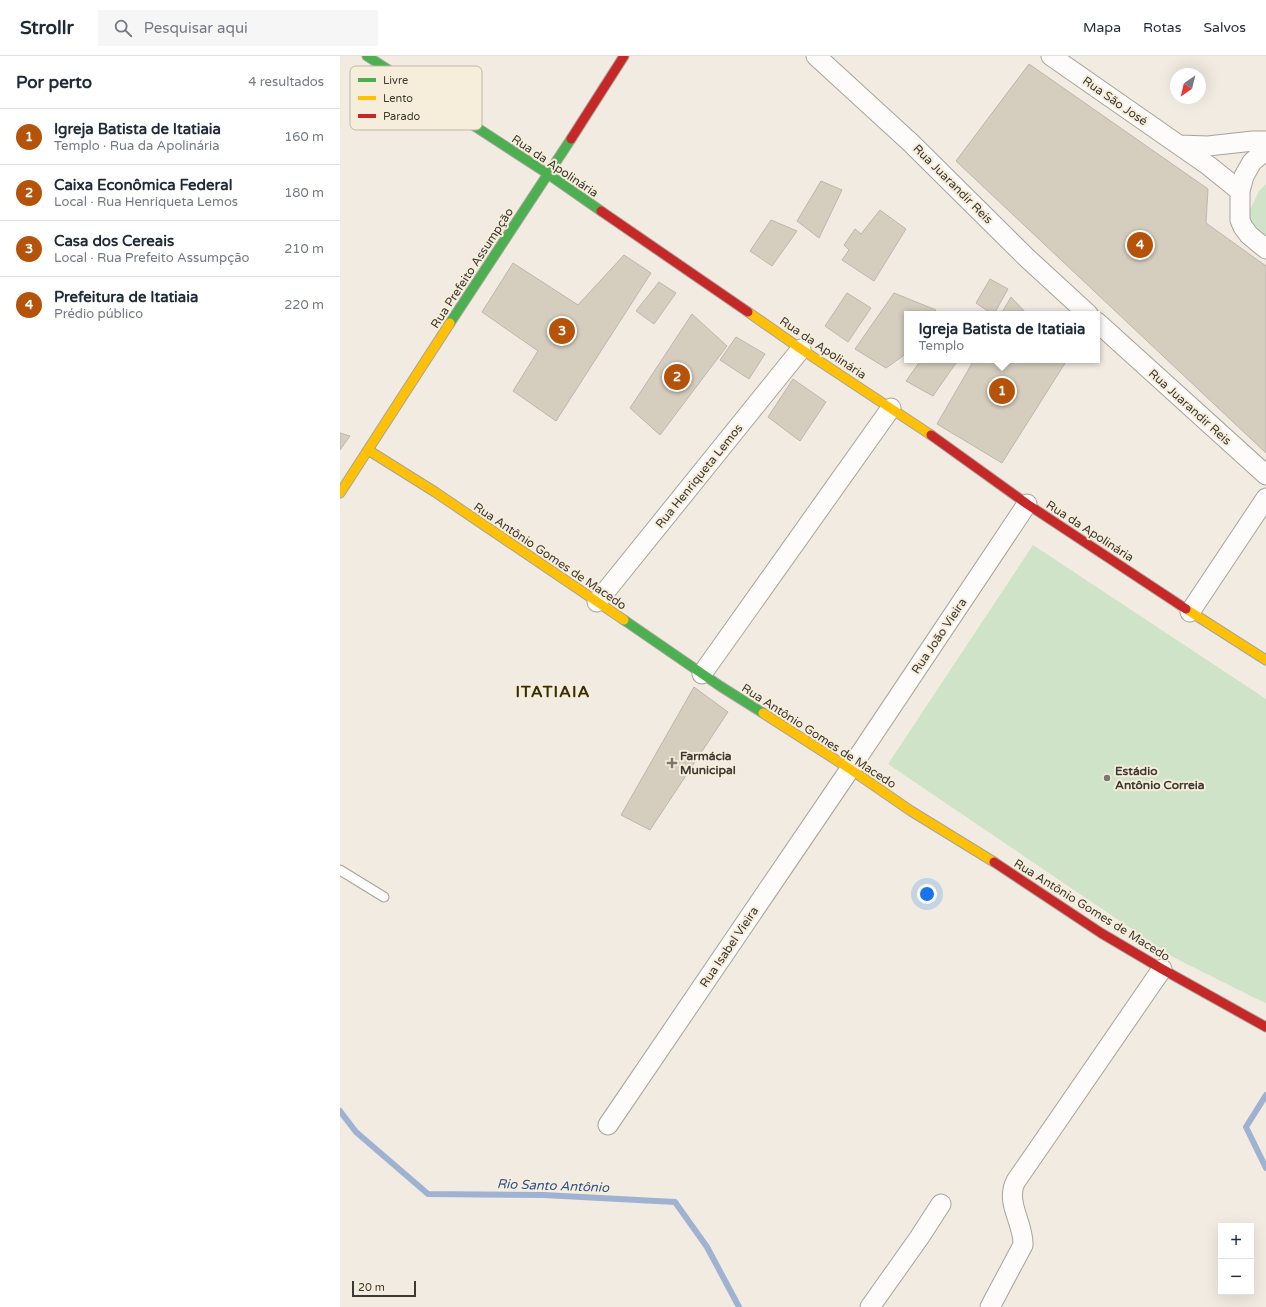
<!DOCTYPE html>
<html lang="pt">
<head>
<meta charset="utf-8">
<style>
  body { margin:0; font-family:"Varela Round",sans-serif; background:#f6f6f7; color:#1f2937 }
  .controls { position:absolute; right:12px; bottom:12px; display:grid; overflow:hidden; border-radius:0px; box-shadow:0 4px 16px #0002 }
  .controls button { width:36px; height:36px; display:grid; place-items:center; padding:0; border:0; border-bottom:1px solid #e0e1e3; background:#fff; color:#1f2937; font:20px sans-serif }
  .compass { position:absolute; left:830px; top:12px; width:36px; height:36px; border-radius:50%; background:#fff; box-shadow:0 4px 16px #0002; rotate:215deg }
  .scale { position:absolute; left:12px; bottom:10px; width:64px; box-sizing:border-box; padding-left:4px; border:2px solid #3d3a33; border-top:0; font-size:11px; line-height:14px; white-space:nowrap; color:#3d3a33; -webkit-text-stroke:3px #f7eddb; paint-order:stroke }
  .you { position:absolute; left:587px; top:838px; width:14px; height:14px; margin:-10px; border:3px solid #fff; border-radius:50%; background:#1a73e8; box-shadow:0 0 0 6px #1a73e833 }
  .badge { display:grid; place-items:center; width:26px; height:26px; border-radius:50%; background:#b45309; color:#fff; font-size:13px; font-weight:700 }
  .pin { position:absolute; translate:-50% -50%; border:2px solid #fff; box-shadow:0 1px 4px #0006 }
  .popup { position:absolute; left:564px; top:255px; width:196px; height:52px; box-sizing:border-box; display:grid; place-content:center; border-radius:0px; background:#fff; filter:drop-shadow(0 1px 3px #0005); font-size:13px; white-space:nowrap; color:#747a83 }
  .popup b { font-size:15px; color:#1f2937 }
  .popup::after { content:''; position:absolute; left:50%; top:100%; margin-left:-8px; border:8px solid transparent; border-top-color:#fff }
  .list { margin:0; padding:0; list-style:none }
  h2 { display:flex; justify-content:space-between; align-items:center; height:52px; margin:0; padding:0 16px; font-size:17px }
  h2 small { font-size:13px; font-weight:400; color:#747a83 }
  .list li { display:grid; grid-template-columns:26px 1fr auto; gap:12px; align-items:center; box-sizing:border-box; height:56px; padding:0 16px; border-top:1px solid #e0e1e3 }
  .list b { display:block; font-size:15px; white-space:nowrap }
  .list p { margin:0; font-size:13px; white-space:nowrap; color:#747a83 }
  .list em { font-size:13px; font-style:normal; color:#747a83 }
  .icon { flex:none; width:22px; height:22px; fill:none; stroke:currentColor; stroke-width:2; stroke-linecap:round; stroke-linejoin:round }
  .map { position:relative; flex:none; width:926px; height:1251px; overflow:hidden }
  header { display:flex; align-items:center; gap:24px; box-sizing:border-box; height:56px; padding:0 20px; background:#fff; border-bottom:1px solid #e0e1e3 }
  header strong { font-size:19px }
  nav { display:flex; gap:22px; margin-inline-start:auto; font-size:14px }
  .search { width:280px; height:36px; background:#f6f6f7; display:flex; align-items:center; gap:10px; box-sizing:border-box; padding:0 14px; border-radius:0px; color:#747a83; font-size:15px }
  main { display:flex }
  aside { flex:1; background:#fff }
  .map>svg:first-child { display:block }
</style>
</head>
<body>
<header>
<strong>Strollr</strong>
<div class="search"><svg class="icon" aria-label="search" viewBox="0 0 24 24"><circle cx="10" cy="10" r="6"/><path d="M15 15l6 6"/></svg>Pesquisar aqui</div>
<nav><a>Mapa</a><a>Rotas</a><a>Salvos</a></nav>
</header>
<main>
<aside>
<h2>Por perto<small>4 resultados</small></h2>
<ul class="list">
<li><span class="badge">1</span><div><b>Igreja Batista de Itatiaia</b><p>Templo · Rua da Apolinária</p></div><em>160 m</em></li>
<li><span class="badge">2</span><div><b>Caixa Econômica Federal</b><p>Local · Rua Henriqueta Lemos</p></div><em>180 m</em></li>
<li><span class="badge">3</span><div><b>Casa dos Cereais</b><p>Local · Rua Prefeito Assumpção</p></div><em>210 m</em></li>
<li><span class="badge">4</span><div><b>Prefeitura de Itatiaia</b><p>Prédio público</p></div><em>220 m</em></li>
</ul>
</aside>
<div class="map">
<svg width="926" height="1251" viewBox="0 0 926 1251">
  <rect width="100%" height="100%" fill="#f1ebe1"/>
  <path fill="#cee3c8" d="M926,128v55l-12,-9 -5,-18 10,-21z
    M693,489l233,154v304l-7,-3 -86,-43 -285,-193z"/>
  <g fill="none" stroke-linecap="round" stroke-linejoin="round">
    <path stroke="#9fb2d2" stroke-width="6" d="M926,1039l-20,32 20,41
      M0,1055l16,21 72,62 116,1 131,7 32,45 32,60"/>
  </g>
  <path fill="#d5cdbd" stroke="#bcb7af" d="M689,8l179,125 -2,34 60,43v187l-310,-292z
    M481,125l21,9 -23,48 -22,-17z
    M540,154l26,19 -32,52 -32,-21 7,-10 -5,-5 11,-16 6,5z
    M431,164l26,11 -25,35 -22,-15z
    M284,199l27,18 -95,148 -43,-30 25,-40 -56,-39 31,-49 65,42z
    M650,223l18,10 -14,25h-2l-16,-11z
    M319,226l17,11 -22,31 -18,-13z
    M507,237l24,15 -23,34 -23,-16z
    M554,237l42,17 -3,4h-26v39l-21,15 -31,-19z
    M671,241l16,17h-26z
    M352,258l35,32 -67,89 -30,-27z
    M396,281l29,17 -16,25 -29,-19z
    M581,304h37l-25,36 -27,-15z
    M634,304h93l-65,103 -65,-39z
    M453,323l33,23 -26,39 -32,-24z
    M0,377l10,3 -10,14z
    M354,631l34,25 -78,118 -29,-15z"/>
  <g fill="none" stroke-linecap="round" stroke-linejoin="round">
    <g stroke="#a7a39c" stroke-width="11">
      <path id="lane" d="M0,814l44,27"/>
    </g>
    <g stroke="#a7a39c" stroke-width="21">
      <path id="street" d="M476,0l95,87 115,114 62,57
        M711,0l158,110 31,25
        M839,89l29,1 45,-5h13
        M926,94l-14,12 -8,14 -4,15v29l3,7 6,8 17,14
        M757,266l169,153
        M257,546l204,-253
        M850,556l76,-114
        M362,618l189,-266
        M268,1069l242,-356 177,-265
        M530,1251l49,-69 22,-34
        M650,1251l33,-62c1,-18 -14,-39 -10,-55 0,-3 2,-7 3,-9l146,-212"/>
    </g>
    <g stroke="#a7a39c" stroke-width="11">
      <path id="fast" d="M27,0l181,118 53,37
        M110,267l121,-184
        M284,564l96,66 43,27"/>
    </g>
    <g stroke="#a7a39c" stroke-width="11">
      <path id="slow" d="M408,256l53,37 130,86
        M28,394l67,42 189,128
        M0,437l110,-170
        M846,553l80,51
        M423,657l87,56 61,42 83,51"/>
    </g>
    <g stroke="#a7a39c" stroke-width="11">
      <path id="jam" d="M231,83l53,-83
        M261,155l147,101
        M591,379l96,69 159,105
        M654,806l107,71 61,36 104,58"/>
    </g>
    <use href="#lane" stroke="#fdfcfa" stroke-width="9"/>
    <use href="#street" stroke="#fdfcfa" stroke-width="19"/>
    <use href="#fast" stroke="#4caf50" stroke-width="9"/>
    <use href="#slow" stroke="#ffc107" stroke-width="9"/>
    <use href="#jam" stroke="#c62828" stroke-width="9"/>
  </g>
  <g fill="#7c7870" stroke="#f7eddb" stroke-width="1.5">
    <path d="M330 701h4v4h4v4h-4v4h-4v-4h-4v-4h4z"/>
    <circle cx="767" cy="722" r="4"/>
  </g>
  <g text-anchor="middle" stroke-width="4" stroke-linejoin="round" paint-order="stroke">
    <g font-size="12" fill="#3d3a33" stroke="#f7eddb">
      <text transform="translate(775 45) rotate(35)" y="4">Rua São José</text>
      <text transform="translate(215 110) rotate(34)" y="4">Rua da Apolinária</text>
      <text transform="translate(613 128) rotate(45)" y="4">Rua Juarandir Reis</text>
      <text transform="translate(132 212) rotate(-57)" y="4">Rua Prefeito Assumpção</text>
      <text transform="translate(483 292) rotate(34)" y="4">Rua da Apolinária</text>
      <text transform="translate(850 351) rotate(42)" y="4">Rua Juarandir Reis</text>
      <text transform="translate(359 420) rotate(-51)" y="4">Rua Henriqueta Lemos</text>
      <text transform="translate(750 475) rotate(33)" y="4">Rua da Apolinária</text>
      <text transform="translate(210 500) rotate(34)" y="4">Rua Antônio Gomes de Macedo</text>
      <text transform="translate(599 580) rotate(-56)" y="4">Rua João Vieira</text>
      <text transform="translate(479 680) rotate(33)" y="4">Rua Antônio Gomes de Macedo</text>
      <text transform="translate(752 854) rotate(32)" y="4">Rua Antônio Gomes de Macedo</text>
      <text transform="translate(389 891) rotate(-56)" y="4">Rua Isabel Vieira</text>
    </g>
    <g font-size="12" font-weight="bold" fill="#3d3a33" stroke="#f7eddb" text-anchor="start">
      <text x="340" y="704">Farmácia<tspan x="340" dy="14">Municipal</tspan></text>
      <text x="775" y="719">Estádio<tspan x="775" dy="14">Antônio Correia</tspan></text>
    </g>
    <g font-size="13" font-style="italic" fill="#2e5090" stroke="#f7eddb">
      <text transform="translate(213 1129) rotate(2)" y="5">Rio Santo Antônio</text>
    </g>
    <g font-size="16" font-weight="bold" letter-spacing="1" fill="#382f04" stroke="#f7eddb">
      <text x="213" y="641">ITATIAIA</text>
    </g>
  </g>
  <rect x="10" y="10" width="132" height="64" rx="6" fill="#f7eddb" stroke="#bfb7a9" stroke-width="1"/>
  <rect x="18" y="22" width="18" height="4" fill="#4caf50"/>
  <rect x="18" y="40" width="18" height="4" fill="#ffc107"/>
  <rect x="18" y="58" width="18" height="4" fill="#c62828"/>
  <g font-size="11" fill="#3d3a33">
    <text x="43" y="28">Livre</text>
    <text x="43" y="46">Lento</text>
    <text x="43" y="64">Parado</text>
  </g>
</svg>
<div class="controls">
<button>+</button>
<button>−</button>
</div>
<svg class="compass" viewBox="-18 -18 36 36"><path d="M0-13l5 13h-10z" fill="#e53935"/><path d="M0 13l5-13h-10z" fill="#747a83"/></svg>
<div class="scale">20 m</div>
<div class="you"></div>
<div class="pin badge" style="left:662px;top:335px">1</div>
<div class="popup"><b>Igreja Batista de Itatiaia</b>Templo</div>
<div class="pin badge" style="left:337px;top:321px">2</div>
<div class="pin badge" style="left:222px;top:275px">3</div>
<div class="pin badge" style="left:800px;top:189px">4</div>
</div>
</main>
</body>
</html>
